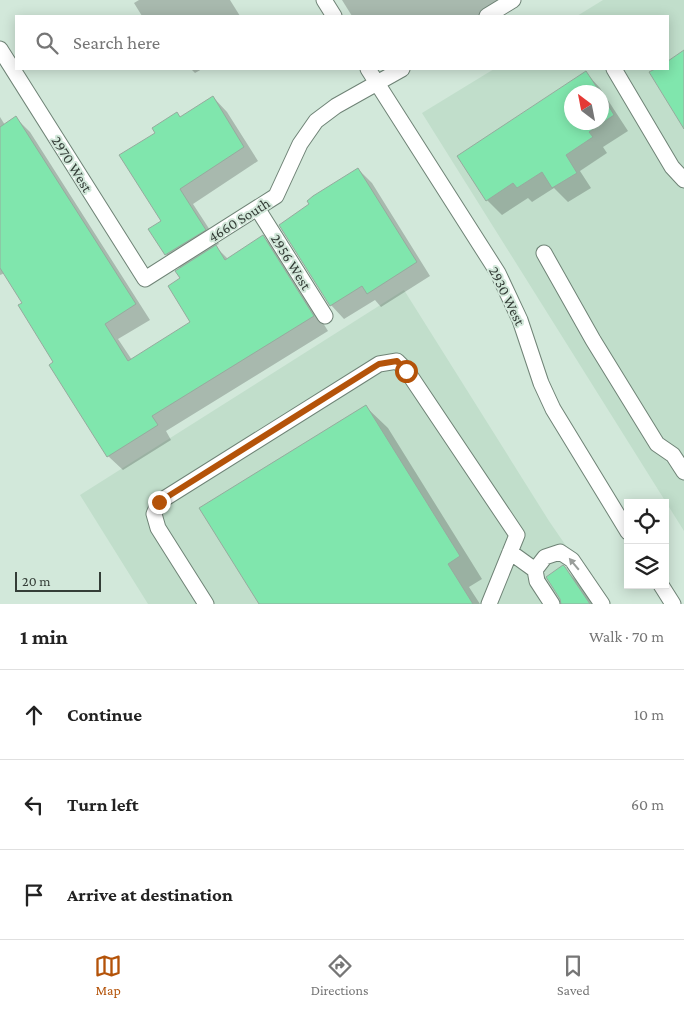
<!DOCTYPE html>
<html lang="en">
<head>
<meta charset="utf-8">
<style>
  body { margin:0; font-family:"Crimson Pro",serif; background:#f6f6f6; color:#222 }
  .controls { position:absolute; right:15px; bottom:15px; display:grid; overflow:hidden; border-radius:0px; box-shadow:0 2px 12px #0003 }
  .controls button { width:45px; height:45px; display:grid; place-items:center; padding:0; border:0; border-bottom:1px solid #e0e0e0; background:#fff; color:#222; font:25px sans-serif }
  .compass { position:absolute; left:564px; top:85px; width:45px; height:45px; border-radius:50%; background:#fff; box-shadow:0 2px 12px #0003; rotate:328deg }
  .scale { position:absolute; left:15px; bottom:12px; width:86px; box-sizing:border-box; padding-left:5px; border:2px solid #343d37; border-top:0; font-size:14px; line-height:18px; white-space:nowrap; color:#343d37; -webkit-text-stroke:4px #d2e8da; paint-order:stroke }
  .stop { position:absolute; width:15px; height:15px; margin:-11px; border:4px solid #b45309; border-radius:50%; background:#fff }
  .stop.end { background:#b45309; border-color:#fff; box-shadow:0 1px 5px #0008 }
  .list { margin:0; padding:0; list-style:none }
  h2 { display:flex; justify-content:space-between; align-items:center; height:65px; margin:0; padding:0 20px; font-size:21px }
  h2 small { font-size:16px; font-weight:400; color:#767676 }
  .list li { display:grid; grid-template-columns:32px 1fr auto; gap:15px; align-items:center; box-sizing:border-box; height:90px; padding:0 20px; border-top:1px solid #e0e0e0 }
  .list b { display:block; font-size:19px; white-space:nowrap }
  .list em { font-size:16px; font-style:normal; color:#767676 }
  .icon { flex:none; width:28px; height:28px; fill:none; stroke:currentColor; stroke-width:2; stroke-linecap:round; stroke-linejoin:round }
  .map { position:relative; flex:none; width:684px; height:604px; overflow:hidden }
  .search { position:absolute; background:#fff; box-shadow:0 2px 12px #0003; left:15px; right:15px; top:15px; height:55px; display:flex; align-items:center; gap:12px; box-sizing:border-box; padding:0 18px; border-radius:0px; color:#767676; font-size:19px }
  .sheet { height:335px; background:#fff }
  nav { display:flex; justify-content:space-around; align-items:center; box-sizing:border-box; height:70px; border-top:1px solid #e0e0e0; background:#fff; font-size:14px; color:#767676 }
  nav a { display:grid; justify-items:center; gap:2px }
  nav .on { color:#b45309 }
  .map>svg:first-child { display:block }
</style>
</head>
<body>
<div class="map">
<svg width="684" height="604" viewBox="0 0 684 604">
  <rect width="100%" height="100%" fill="#d2e8da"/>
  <path fill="#c1decb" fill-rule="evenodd" d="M603,0h81v531l-262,-418 72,-44h174v-53h-91zM572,92h30v30h-30z
    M404,290l145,231 57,83h-458l-68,-109z"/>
  <path fill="#0003" fill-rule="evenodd" d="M139,0h91l10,16h-98l-8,-13z
    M342,0h174l-27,16h-137z
    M191,69h11l-7,4z
    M586,73l14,15 28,43 -25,16 4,6 -27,18 11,17 -23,14 -14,-14 -22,14 -4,-4 -26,17 -15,-15zM572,92h30v30h-30z
    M213,97l14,15 31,49 -65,43 26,40 -4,2 13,13 35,-22 15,14 50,80 -162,100 5,9 -48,30 -15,-14 -53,-94 -31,-59 -19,-30 -5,2v-158l5,8 11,-7 14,14 120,188 -32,19 14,21 60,-37 -11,-54 -15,-15 -16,-24 13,-9 17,-103z
    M358,169l14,14 58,93 -49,31 -6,-7 -31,19 -13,-14z
    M365,406l23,22 94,151 -13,8 11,17h-219l-60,-95z
    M563,567l15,15 15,22h-29l-16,-26z"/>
  <path fill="#80e6ad" stroke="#96ab9e" d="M684,50v79l-35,-57 6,-3h13v-8z
    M586,71l14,21h-28v30h30v-27l12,20 -25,17 4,5 -27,18 11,18 -25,15 -10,-16 -25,16 -4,-5 -27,18 -29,-45z
    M213,96l31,51 -64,42 26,41 -41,25 -17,-26 13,-8 -42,-66 36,-22 -3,-5 25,-16 3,5z
    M16,116l120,188 -31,20 23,37 62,-39 -22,-36 12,-8 -5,-7 41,-26 9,15 38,-25 51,81 -162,100 6,9 -51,32 -58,-92 4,-3 -35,-57 4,-2 -22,-35v-141z
    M358,168l59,94 -50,32 -5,-8 -32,20 -51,-81 30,-21 -2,-3 6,-5z
    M366,405l94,151 -12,8 25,40h-214l-60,-96z
    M563,565l2,2 25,37h-29l-1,-5 -14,-22z"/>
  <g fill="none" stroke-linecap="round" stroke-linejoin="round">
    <g stroke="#6f8376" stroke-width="17">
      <path id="service" d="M324,0l10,16
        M487,16l26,-16
        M0,49l145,230 131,-83 24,-52 16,-23 20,-15 66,-37
        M368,69l130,204 22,47 21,63 12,26 75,123
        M614,69l58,98 12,13
        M257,208l68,108
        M544,253l49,87 64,104 16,11 11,17
        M510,552l25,18
        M661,585l12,19
        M206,604l-48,-76 -4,-14 5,-12 220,-138 18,-3 10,10 110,164 -28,69
        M552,604l-15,-23 -2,-11 10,-13 15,-5 12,8 30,44"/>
    </g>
    <use href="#service" stroke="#fff" stroke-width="15"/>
  </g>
  <defs><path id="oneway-solid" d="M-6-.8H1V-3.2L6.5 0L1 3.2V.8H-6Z" transform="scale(1.25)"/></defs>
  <use fill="#9a9e9b" href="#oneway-solid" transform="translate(574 564) rotate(-130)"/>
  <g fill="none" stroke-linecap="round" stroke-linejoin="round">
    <path stroke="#b45309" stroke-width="6" d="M159,502l220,-138 18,-3 9,10"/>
  </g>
  <g text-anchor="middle" stroke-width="4" stroke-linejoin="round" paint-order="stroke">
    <g font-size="15" fill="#343d37" stroke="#d2e8da">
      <text transform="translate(72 164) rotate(58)" y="5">2970 West</text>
      <text transform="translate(239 220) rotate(-32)" y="5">4660 South</text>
      <text transform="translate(291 262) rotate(58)" y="5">2956 West</text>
      <text transform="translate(507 296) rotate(64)" y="5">2930 West</text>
    </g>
  </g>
</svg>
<div class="controls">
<button><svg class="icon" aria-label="locate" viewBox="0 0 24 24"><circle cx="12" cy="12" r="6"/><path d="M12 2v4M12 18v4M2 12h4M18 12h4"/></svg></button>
<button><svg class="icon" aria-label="layers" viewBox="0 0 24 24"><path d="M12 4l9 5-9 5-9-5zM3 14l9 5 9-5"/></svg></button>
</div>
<svg class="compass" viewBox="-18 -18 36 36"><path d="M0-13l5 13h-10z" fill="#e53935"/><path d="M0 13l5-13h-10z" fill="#767676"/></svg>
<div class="scale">20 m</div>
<div class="stop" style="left:406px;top:371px"></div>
<div class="stop end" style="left:159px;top:502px"></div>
<div class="search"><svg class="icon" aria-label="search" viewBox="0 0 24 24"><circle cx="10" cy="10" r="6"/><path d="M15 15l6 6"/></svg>Search here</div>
</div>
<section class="sheet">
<h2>1 min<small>Walk · 70 m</small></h2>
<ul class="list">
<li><svg class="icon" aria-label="ahead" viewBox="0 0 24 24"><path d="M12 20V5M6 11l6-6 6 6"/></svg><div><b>Continue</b></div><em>10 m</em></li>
<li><svg class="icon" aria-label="left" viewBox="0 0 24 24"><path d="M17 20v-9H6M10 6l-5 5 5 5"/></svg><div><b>Turn left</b></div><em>60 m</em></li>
<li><svg class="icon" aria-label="arrive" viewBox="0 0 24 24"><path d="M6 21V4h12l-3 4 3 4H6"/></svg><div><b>Arrive at destination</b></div></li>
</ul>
</section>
<nav>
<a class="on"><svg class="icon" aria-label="map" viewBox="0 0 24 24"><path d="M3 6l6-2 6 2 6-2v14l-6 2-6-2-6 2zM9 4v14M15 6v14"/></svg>Map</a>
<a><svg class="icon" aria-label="directions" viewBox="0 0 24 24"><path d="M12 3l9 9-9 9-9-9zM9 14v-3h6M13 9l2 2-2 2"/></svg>Directions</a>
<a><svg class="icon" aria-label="saved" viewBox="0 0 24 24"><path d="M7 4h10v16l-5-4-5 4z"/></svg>Saved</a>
</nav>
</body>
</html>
